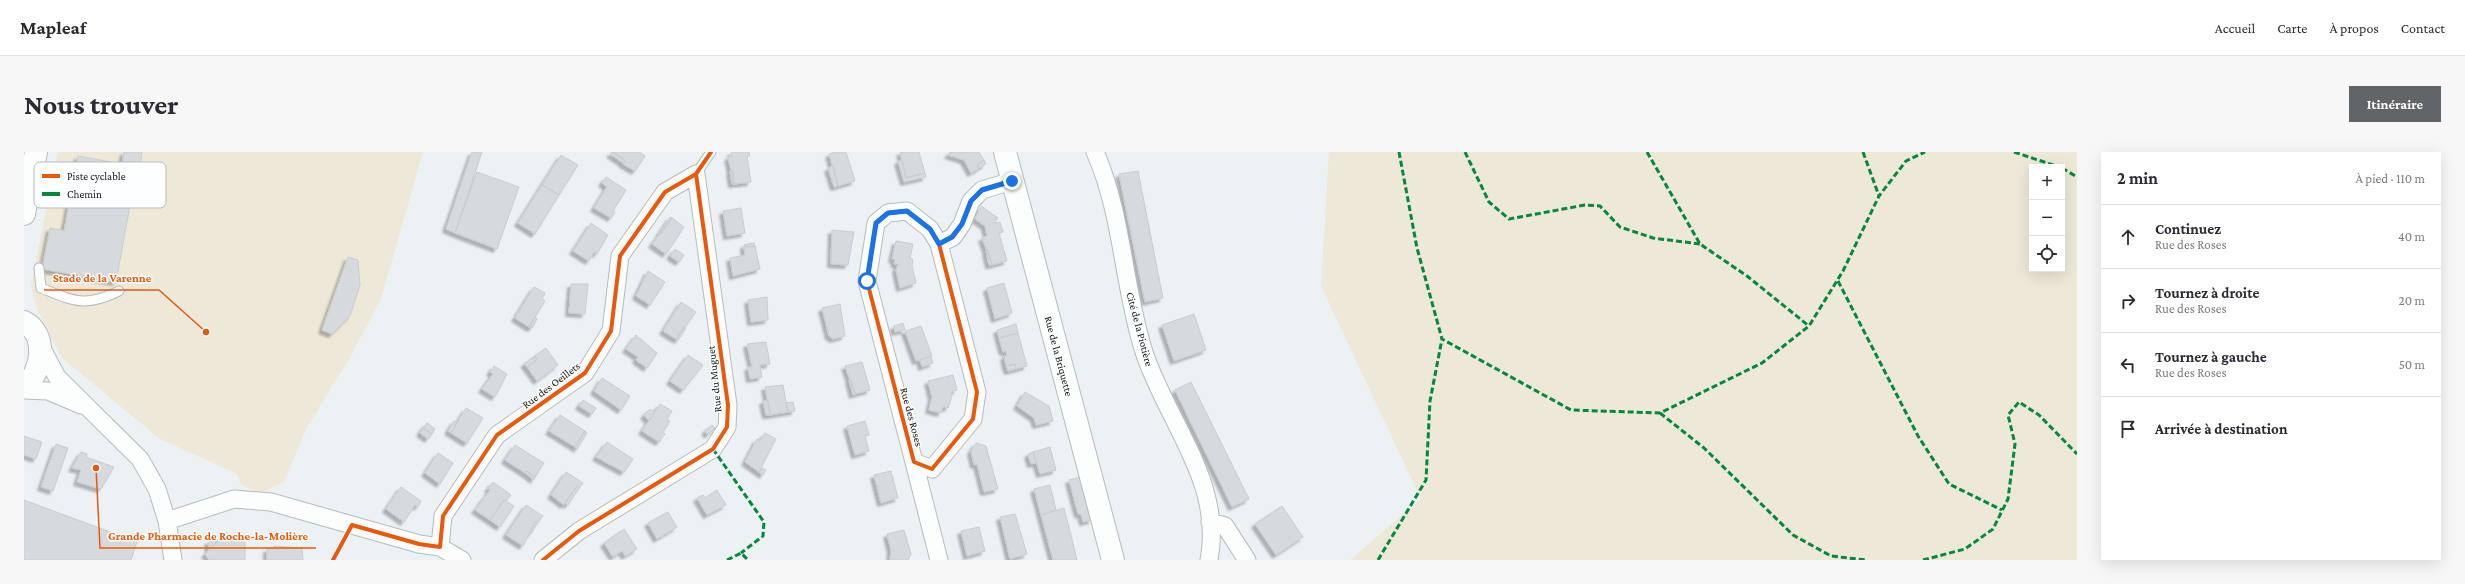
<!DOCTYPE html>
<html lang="fr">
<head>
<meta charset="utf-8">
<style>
  body { margin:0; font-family:"Crimson Pro",serif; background:#f7f7f7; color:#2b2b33 }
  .controls { position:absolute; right:12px; top:12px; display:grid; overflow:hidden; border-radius:0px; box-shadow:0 4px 16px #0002 }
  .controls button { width:36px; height:36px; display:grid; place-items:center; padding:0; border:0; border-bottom:1px solid #e1e1e2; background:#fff; color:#2b2b33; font:20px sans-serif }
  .stop { position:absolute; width:12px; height:12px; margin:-9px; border:3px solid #1a73e8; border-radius:50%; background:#fff }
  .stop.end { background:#1a73e8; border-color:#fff; box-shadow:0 1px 4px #0008 }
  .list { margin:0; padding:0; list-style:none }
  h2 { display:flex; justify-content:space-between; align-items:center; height:52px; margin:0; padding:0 16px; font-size:17px }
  h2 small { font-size:13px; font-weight:400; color:#7c7c81 }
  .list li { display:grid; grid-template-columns:26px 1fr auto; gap:12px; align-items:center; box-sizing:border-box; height:64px; padding:0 16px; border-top:1px solid #e1e1e2 }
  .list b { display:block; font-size:15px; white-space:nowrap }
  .list p { margin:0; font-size:13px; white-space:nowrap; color:#7c7c81 }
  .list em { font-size:13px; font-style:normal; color:#7c7c81 }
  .icon { flex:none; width:22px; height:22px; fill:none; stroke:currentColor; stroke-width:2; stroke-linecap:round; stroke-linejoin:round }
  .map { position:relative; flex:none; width:2053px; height:408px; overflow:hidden; border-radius:0px }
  header { display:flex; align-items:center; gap:24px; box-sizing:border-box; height:56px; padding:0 20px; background:#fff; border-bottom:1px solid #e1e1e2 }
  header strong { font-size:19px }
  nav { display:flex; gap:22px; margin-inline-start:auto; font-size:14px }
  .intro { display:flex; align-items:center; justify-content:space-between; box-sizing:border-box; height:96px; padding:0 24px }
  h1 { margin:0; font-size:28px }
  .button { padding:10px 18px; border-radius:0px; background:#626568; color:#fff; font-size:14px; font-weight:700 }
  main { display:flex; gap:24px; padding:0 24px }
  aside { flex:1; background:#fff; border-radius:0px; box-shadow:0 4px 16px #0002 }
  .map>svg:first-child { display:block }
</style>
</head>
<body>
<header>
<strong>Mapleaf</strong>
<nav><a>Accueil</a><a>Carte</a><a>À propos</a><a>Contact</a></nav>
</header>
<div class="intro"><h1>Nous trouver</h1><a class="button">Itinéraire</a></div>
<main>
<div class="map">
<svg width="2053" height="408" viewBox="0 0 2053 408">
  <defs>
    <filter id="shadow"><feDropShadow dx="-3.5" dy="3.5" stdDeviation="1" flood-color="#0004"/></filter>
  </defs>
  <rect width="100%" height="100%" fill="#ecf1f4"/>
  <path fill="#ede8d8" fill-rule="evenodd" d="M34,0h365l-42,147 -33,62 -42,68 -22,53 -24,11 -19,-8 -4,-11 -77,-35 -98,-81 -26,-51 -5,-22z
    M1305,0h748v408h-727l71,-61 -100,-213zM2008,15h30v102h-30z"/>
  <path fill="#d6dadc" stroke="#c9cdcf" filter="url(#shadow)" d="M100,0h18l-2,15 -18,-3z
    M448,0h10l-27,81 -9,-4z
    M588,0l13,8 -2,3 -13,-9z
    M588,0h27l6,4 -10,15 -12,-7 2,-4z
    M707,0h18l1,4h-3l4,26 -17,2 -6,-27 4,-1z
    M812,0h10l9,29 -17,5 -9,-32z
    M876,0h19l6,21 -19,5z
    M926,0h29l5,8 -6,4v5l-7,4 -7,-13 -16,-5z
    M537,3l17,10 -19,30 -17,-10z
    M54,4l59,11 -21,115 -74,-13 8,-41 14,3z
    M878,8l4,18 19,-5 1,4 -22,5 -6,-21z
    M960,8l2,4 -8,5v-5z
    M809,14l5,20 -4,1 -6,-19z
    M706,19h3l1,13h-2z
    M1114,19l25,127 -18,4 -26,-128z
    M453,20l42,15 -22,62 -42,-16z
    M582,25l20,13 -13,21 2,1 -4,6 -17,-10 13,-21 -5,-4z
    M518,33l17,10 -24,39 -17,-11z
    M957,54l17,12 -4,5 6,-1 3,10 -4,1 8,28 -15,4 -10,-27 5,-2 -2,-10 -10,-7z
    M717,56l4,25 -18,3 -4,-25z
    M646,65l2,1 -12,17 -1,-1z
    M648,66l12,9 -18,27 -14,-10z
    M567,71l17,12 -11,19 -3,-2 -5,9 -16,-10z
    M808,78l22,2 -6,33 -17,-1z
    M872,89l17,3 -3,14 3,1 -1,7 4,17 -16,5 -4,-18 2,-6h-4l1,-4 -3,-1z
    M730,91l1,3 -11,1v-2z
    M731,94l5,23 -27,7 -3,-18 15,-3 -1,-8z
    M651,97l9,6 -5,7 -9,-6z
    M964,98l4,15h-3l-3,-14z
    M324,105l10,3 2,25 -10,31 -18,18 -10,-4z
    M624,119l17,11 -15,23 -14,-9z
    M980,131l8,30 -17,6 -8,-31z
    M547,132h17l-3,30 -16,-1z
    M510,135l11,6 -3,6 3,2 -16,26 -14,-9z
    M743,145l1,23 -17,2 -3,-22z
    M657,150l15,10 -20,27 -13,-8z
    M816,152l5,32 -12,3 -4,-3 -7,-28z
    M1170,162l12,36 -32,11 -12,-36z
    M511,165l2,2 -5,9 -3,-1z
    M879,171l2,7 -10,2 -1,-6z
    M992,172l2,9 -19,5 -2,-8z
    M897,174l11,30 -16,5 -11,-30z
    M659,175l3,1 -8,12 -2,-1z
    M994,181l9,33 -11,3 -1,-5 -9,2 -2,-10h3l-1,-5 -3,1 -4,-14z
    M612,183l21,18 -10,15 -11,-8 2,-3 -12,-8z
    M742,190l4,22 -10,1 2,12 -12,2 -2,-12h4l-5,-23z
    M522,196l12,17 -21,16 -10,-14 10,-7 -2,-4z
    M664,203l15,10 -20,25 -13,-9z
    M511,204l2,4 -10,7 -3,-3z
    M907,204l2,7 -11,4 -2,-7z
    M838,210l8,28 -15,4 -10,-28z
    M991,212l1,5 -8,2 -2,-5z
    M470,214l13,8 -12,23 -13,-8 11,-15 -3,-2z
    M929,223l4,15 -6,2 1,4 -4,12 -5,-1 -2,6 -12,-3 3,-13 -4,-16z
    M578,226l28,18 -9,14 -27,-19z
    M825,228h2l4,14 -2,1z
    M1167,230l58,117 -17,8 -57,-117z
    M759,233l5,27 -18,3 -5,-28z
    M1001,240l24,14 4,15 -17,4 -2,-7 -17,-12z
    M559,248l13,8 -4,6 -13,-8z
    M744,248l2,15h-4l-3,-14z
    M769,250l2,9 -7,1 -2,-9z
    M636,252l12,7 -5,8 3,2 -7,11 2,2 -6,8 -17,-11z
    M442,256l17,10 -16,25 -16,-10z
    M626,257l5,3 -6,9 -5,-6z
    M536,263l25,16 -10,16 -26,-16z
    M430,269l3,1 -6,11 -3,-2z
    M841,269l4,14 -4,1 4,15 -14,4 -8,-29z
    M403,271l8,6 -3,5 -9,-6z
    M688,273l3,3 -7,7 -3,-4z
    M399,276l9,6 -4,5 -8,-6z
    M561,279l2,2 -10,16 -2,-2z
    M741,281l11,6 -17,33 -14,-10 12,-23 3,2z
    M0,284l18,6 -6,17 -12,-4z
    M583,290l26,17 -9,13 -28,-15z
    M952,291l10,3 12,43 -14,3 -7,-28 -3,1 -3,-14z
    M32,292l12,4 -15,43 -12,-4z
    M491,293l29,18 -9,14 -9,-6 -1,2 -20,-13z
    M1026,295l6,23 -16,4 -7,-22z
    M57,300l6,2 -1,3 28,10 -13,22 -24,-7 4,-12 -9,-2z
    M1009,300l3,11 -5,1 -3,-10z
    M414,301l15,10 -13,21 -15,-11z
    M738,316l4,2 -3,5 -4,-3z
    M502,319l9,6 -1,3 -9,-7z
    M867,319l7,27 -17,5 -7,-28z
    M542,320l17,11 -4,5 -2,-2 -13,19 -13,-10z
    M1057,325l11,43 -9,2 -2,-8h-3l-9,-34z
    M469,330l18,13 -5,6 -2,-1 -14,20 -15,-10 15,-20 -2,-1z
    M1026,333l6,25 -15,5 -7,-26z
    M553,334l2,2 -11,17 -3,-2z
    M377,335l20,14 -3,6 -3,-2 -11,17 -18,-13z
    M693,338l9,15 -19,10 -10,-17 6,-3 2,3z
    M0,348l113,42 -6,18h-107z
    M480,348l10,6 -14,21 -10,-7z
    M502,353l17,11 -5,6 -2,-1 -13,25 -17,-11z
    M1258,354l21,31 -27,18 -21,-31z
    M1040,356l7,27 6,25h-24l-12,-45z
    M644,360l9,15 -20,12 -9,-16z
    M991,362l12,40 -17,5 -10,-42z
    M512,369l2,1 -7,12 -2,-1z
    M955,375l6,24 -18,5 -6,-25z
    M600,377l13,20 -12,7 -3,-5 -9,6 -9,-14z
    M880,378l7,24 -3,6h-18l1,-10 -4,-16z
    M202,380l10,9h9v19h-36l-4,-6z
    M184,389h10l-9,9z
    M250,394l28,2 1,12h-36v-11h7z"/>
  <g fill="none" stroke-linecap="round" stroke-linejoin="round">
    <g stroke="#b7bbbe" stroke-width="11">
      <path id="service" d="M672,22l15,-22
        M15,116l2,20c33,13 43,20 78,3"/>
    </g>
    <g stroke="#b7bbbe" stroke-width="19">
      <path id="minor" d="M1071,0c28,63 28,135 49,200 23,70 80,131 65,208
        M915,92l-9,-15 -23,-18 -19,2 -12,10 -9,58 47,181 18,7 41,-50 4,-27 -38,-148 14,-7 9,-13 9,-23 11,-11 30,-9
        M16,193l17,32 83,82 17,30 10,32 6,39
        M0,238l24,1 33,14
        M890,310l25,98
        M143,369l67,-22 37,3 148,42 21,3 22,13
        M1186,370l15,4 22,34
        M416,395l3,-31 54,-81 88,-62 26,-42 9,-75 45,-64 31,-18 32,231 -1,22 -14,22 -134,82 -36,29"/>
    </g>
    <g stroke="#b7bbbe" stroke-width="24">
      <path id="secondary" d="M981,0l108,408
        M0,62l12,-62
        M0,170c24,12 19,51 0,64"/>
    </g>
    <use href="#service" stroke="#fcfdfd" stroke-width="9"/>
    <use href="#minor" stroke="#fcfdfd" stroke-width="17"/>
    <use href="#secondary" stroke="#fcfdfd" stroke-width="22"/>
    <path stroke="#00873e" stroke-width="3" stroke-dasharray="6 3" stroke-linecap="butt" d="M1375,0l18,96 25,91 129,71 89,3 102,-50 47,-37 34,-55 36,-75 27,-35 19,-9
      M1441,0l24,50 20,17 76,-14 15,1 20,21 33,11 47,6
      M1623,0l53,92 47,32 62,50
      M1839,0l16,44
      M1990,0l45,15
      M2038,16l15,9
      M1814,129l80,155 31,48 53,26
      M1636,261l44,35 89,87 38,21 35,4
      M689,297l51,73 -1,14 -22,17
      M703,408l14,-7 7,7
      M1354,408l48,-80 4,-79 12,-62
      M1899,408l42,-11 28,-20 15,-30 7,-55 -7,-29 11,-13 20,13 38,39"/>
    <g stroke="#fcfeff" stroke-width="6">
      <path id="cycleway" d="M915,92l-9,-15 -23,-18 -19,2 -12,10 -9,58 47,181 18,7 41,-50 4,-27 -38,-148 14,-7 9,-13 9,-23 11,-11 30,-9
        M309,408l19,-35 67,19 21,3 3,-31 54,-81 88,-62 26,-42 9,-75 45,-64 31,-18 15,-22
        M519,408l36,-29 134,-82 14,-22 1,-22 -32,-231"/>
    </g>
    <use href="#cycleway" stroke="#e8590c" stroke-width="4"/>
  </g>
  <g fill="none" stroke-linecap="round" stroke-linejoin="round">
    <path stroke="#1a73e8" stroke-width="5" d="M843,129l9,-58 12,-10 19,-2 23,18 9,15 13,-7 10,-13 9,-23 11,-11 30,-9"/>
  </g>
  <g text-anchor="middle" stroke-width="3" stroke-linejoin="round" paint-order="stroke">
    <g font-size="11" fill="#171a1c" stroke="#fcfeff">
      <text transform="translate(1116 177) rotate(75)" y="4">Cité de la Piotière</text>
      <text transform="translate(1035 204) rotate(75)" y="4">Rue de la Briquette</text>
      <text transform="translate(690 227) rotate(-96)" y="4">Rue du Muguet</text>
      <text transform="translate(527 233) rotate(-37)" y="4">Rue des Oeillets</text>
      <text transform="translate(888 265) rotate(75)" y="4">Rue des Roses</text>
    </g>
  </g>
  <rect x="10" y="10" width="132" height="46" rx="6" fill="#fcfeff" stroke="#b7babb" stroke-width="1"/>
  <rect x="18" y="22" width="18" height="4" fill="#e8590c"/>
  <rect x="18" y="40" width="18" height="4" fill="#00873e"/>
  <g font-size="11" fill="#171a1c">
    <text x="43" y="28">Piste cyclable</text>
    <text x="43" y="46">Chemin</text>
  </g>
  <path fill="none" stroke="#e8590c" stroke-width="1.5" d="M182 180L135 138H20M72 316L76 396H292"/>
  <g fill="#e8590c" stroke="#fcfeff" stroke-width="1.5">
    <circle cx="182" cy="180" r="4"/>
    <circle cx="72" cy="316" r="4"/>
  </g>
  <g font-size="12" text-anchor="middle" font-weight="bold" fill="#e8590c" stroke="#fcfeff" stroke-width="3" stroke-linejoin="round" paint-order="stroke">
    <text x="78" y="130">Stade de la Varenne</text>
    <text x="184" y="388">Grande Pharmacie de Roche-la-Molière</text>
  </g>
</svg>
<div class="controls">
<button>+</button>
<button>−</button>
<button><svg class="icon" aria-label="locate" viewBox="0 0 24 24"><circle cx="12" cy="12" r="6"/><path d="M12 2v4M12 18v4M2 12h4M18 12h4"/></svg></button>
</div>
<div class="stop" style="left:843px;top:129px"></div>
<div class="stop end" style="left:988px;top:29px"></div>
</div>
<aside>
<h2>2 min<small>À pied · 110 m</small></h2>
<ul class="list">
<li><svg class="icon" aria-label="ahead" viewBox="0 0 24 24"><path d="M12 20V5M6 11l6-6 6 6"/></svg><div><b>Continuez</b><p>Rue des Roses</p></div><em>40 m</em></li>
<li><svg class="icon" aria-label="right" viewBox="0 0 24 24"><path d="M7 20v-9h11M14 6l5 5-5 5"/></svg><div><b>Tournez à droite</b><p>Rue des Roses</p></div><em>20 m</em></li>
<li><svg class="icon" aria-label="left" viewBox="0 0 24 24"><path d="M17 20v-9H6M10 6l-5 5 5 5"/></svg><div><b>Tournez à gauche</b><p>Rue des Roses</p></div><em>50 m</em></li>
<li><svg class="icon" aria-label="arrive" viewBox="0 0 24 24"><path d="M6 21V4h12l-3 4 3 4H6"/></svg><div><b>Arrivée à destination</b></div></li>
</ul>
</aside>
</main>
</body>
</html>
